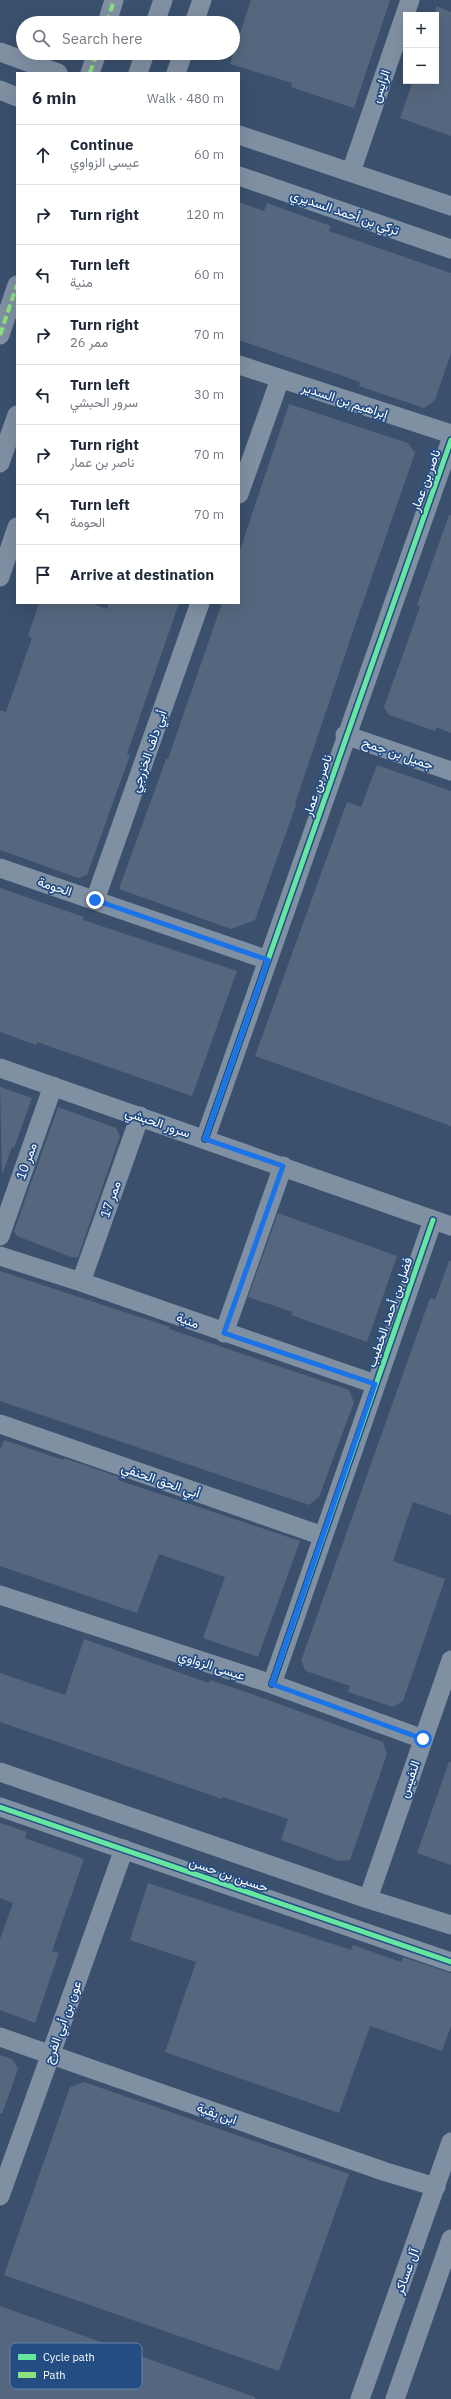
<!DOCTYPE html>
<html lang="en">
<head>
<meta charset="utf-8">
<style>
  body { margin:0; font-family:"IBM Plex Sans",Vazirmatn,sans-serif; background:#f2f2f3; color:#1f2937 }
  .controls { position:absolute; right:12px; top:12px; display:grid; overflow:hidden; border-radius:0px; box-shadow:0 4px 16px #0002 }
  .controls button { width:36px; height:36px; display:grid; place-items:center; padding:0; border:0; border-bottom:1px solid #e0e1e3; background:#fff; color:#1f2937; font:20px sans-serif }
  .stop { position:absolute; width:12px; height:12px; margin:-9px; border:3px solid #1a73e8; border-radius:50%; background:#fff }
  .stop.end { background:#1a73e8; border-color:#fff; box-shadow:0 1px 4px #0008 }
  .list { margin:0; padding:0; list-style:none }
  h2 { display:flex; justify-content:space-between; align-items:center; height:52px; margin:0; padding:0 16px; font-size:17px }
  h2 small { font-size:13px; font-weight:400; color:#747a83 }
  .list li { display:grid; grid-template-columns:26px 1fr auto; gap:12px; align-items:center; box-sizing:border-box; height:60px; padding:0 16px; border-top:1px solid #e0e1e3 }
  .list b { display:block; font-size:15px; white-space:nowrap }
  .list p { margin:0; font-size:13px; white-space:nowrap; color:#747a83 }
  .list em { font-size:13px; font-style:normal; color:#747a83 }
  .icon { flex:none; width:22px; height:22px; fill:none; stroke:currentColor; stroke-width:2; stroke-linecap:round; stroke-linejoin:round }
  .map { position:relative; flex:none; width:451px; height:2399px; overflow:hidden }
  .search { position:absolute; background:#fff; box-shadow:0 4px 16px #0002; left:16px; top:16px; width:224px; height:44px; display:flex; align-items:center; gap:10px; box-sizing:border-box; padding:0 14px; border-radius:22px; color:#747a83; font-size:15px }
  .panel { position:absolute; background:#fff; box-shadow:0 4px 16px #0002; left:16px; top:72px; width:224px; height:532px; border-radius:0px }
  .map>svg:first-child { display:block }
</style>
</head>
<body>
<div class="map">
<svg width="451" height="2399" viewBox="0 0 451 2399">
  <rect width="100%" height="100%" fill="#3a506d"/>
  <path fill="#55677e" d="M251,0h139l-36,108 -63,-21 1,-4 -62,-19z
    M436,6l15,6v124l-51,-18 13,-37h23z
    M239,202l25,9 3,-8 64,23 -2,5 122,42v80l-16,47 -11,8 -65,-22 1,-4 -121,-42z
    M289,404l119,39 7,10 -61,175 -59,176 1,1 -41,115 -24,9 -112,-40 47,-130h2l54,-156h17v-50z
    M449,515h2v218l-15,-6 -1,4 -46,-16 -5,-8 36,-100 -3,-2z
    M39,603h52l16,6 2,-6h70l-52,151 3,1 -43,120 -9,3 -78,-28v-140l6,2 26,-74 -4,-2z
    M377,765l74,26v335l-196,-70 92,-254 14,5z
    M0,888l84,29 -1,3 154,51 -45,125 -155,-54 -1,3 -36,-13z
    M0,1087l32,11 -18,50 -2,-1 -10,28z
    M58,1107l58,21 4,8 -42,121h-7l-54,-21 -3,-5z
    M278,1213l119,43 -30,86 -76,-27 2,-3 -45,-15z
    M449,1261h2v254l-38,-13 -20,59 52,18 -42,122 -10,6 -45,-15 2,-6 -44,-15 -5,-10 129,-363 5,2z
    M0,1271l170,56 -1,2 180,61 5,12 -35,95 -10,8 -309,-104z
    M4,1440l59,20 1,-2 55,19 -1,3 182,61 -42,116 -55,-19 22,-61 -66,-23 -22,59 -137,-47v-116z
    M84,1639l125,44 1,-3 53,18 120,44 4,12 -37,106 -11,1 -58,-21 7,-21 -65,-22 -1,2 -222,-77v-49l65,22z
    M449,1762h2v103l-34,-12z
    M0,1823l27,9 -2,6 59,21 -32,92 7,2 -24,70 -35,-13v-71l13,-36 -13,-5z
    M148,1883l203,67 2,-5 48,17 2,-5 48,16v53l-9,25 -72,-25 -31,87 -174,-61 31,-90 -66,-22z
    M0,2055l12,4 6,10 -16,45 -2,-1z
    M84,2082l265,92 -70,197 -275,-96 66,-188z
    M0,2306l255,91v2h-255z"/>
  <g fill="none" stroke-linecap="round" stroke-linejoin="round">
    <path stroke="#8090a3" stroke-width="19" d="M107,23l7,-23
      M155,23l8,-23
      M194,23l8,-23
      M0,52l58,21
      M90,73l7,-20
      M138,73l7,-20
      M176,73l7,-20
      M0,90l17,7
      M239,135l212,71
      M351,172l59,-172
      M239,176l212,73
      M0,335l17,-50
      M239,365l212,69
      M0,463l17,-48
      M239,494l41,-115
      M0,577l17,-50
      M345,735l106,36
      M0,868l268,92
      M95,900l105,-297
      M0,1068l451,158
      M205,1139l246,-699
      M0,1236l53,-150
      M0,1256l81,26 294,102
      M81,1282l59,-166
      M224,1333l59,-167
      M0,1424l323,112
      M0,1595l272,89 151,55
      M272,1684l161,-464
      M0,1772l368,127 83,26
      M0,1807l451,155
      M368,1899l83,-239
      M0,2037l386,135 50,15
      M0,2196l124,-347
      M360,2399l91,-257
      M395,2399l56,-160"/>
    <path stroke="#8de07e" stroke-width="4" stroke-dasharray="8 4" stroke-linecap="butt" d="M107,23l7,-23
      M90,73l7,-20
      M0,335l17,-50"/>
    <g stroke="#244d83" stroke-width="8">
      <path id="cycleway" d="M205,1139l246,-699
        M272,1684l161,-464
        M0,1807l451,155"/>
    </g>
    <use href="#cycleway" stroke="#66e7a1" stroke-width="5"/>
  </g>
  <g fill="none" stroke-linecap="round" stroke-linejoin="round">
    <path stroke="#1a73e8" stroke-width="5" d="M95,900l173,60 -63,179 78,27 -59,167 151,51 -103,300 151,55"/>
  </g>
  <g text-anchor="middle" stroke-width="3.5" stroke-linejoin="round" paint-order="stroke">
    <g font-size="13" fill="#fff" stroke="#244d83">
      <text transform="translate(380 86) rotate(-71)" y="5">الرايس</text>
      <text transform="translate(345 212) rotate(19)" y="5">تركي بن أحمد السديري</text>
      <text transform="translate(345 400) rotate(18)" y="5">إبراهيم بن السدير</text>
      <text transform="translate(425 480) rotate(-70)" y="5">ناصر بن عمار</text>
      <text transform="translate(148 751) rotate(-71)" y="5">أبي دلف الخزرجي</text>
      <text transform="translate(398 753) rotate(19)" y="5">جميل بن جمح</text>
      <text transform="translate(317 785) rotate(-71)" y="5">ناصر بن عمار</text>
      <text transform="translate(55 886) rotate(18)" y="5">الحومة</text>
      <text transform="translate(158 1122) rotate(19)" y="5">سرور الحبشي</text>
      <text transform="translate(26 1161) rotate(-70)" y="5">ممر 10</text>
      <text transform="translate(110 1199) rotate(-71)" y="5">ممر 17</text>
      <text transform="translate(389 1312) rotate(-71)" y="5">فضل بن أحمد الخطيب</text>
      <text transform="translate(188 1320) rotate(20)" y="5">منية</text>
      <text transform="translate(161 1480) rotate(19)" y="5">أبي الحق الحنفي</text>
      <text transform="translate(212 1665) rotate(18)" y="5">عيسى الزواوي</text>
      <text transform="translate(409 1779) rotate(-71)" y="5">النفيس</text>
      <text transform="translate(229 1874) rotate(19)" y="5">حسين بن حسن</text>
      <text transform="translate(62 2022) rotate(-70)" y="5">عون بن أبي الفرج</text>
      <text transform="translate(217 2113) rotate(19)" y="5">ابن بقية</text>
      <text transform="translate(406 2271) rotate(-70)" y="5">آل عساكر</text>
    </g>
  </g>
  <rect x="10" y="2343" width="132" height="46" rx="6" fill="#244d83" stroke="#6682a8" stroke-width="1"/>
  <rect x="18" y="2354" width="18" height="6" fill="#66e7a1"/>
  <rect x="18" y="2372" width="18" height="6" fill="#8de07e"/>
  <g font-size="11" fill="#fff">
    <text x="43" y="2361">Cycle path</text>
    <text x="43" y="2379">Path</text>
  </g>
</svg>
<div class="controls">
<button>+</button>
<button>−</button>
</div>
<div class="stop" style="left:423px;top:1739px"></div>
<div class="stop end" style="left:95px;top:900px"></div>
<div class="search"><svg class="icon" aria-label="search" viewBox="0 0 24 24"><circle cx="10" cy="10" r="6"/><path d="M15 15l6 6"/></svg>Search here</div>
<section class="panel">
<h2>6 min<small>Walk · 480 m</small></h2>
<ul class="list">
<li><svg class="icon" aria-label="ahead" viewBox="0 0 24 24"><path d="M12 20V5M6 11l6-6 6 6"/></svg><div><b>Continue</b><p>عيسى الزواوي</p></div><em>60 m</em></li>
<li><svg class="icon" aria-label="right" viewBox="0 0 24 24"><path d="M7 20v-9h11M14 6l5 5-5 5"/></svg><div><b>Turn right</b></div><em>120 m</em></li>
<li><svg class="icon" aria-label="left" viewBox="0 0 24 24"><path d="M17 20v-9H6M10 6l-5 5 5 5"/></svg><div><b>Turn left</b><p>منية</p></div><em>60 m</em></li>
<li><svg class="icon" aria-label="right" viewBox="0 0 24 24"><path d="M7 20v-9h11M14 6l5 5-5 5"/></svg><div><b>Turn right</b><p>ممر 26</p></div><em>70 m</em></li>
<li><svg class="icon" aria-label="left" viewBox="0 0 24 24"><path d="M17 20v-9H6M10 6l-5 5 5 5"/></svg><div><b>Turn left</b><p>سرور الحبشي</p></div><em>30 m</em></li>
<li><svg class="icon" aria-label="right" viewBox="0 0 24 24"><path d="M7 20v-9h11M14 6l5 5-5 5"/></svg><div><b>Turn right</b><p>ناصر بن عمار</p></div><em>70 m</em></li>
<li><svg class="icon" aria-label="left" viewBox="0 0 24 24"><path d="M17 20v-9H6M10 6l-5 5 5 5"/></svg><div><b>Turn left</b><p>الحومة</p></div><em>70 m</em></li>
<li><svg class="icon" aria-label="arrive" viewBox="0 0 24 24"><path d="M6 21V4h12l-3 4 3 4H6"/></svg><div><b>Arrive at destination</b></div></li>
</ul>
</section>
</div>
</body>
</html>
